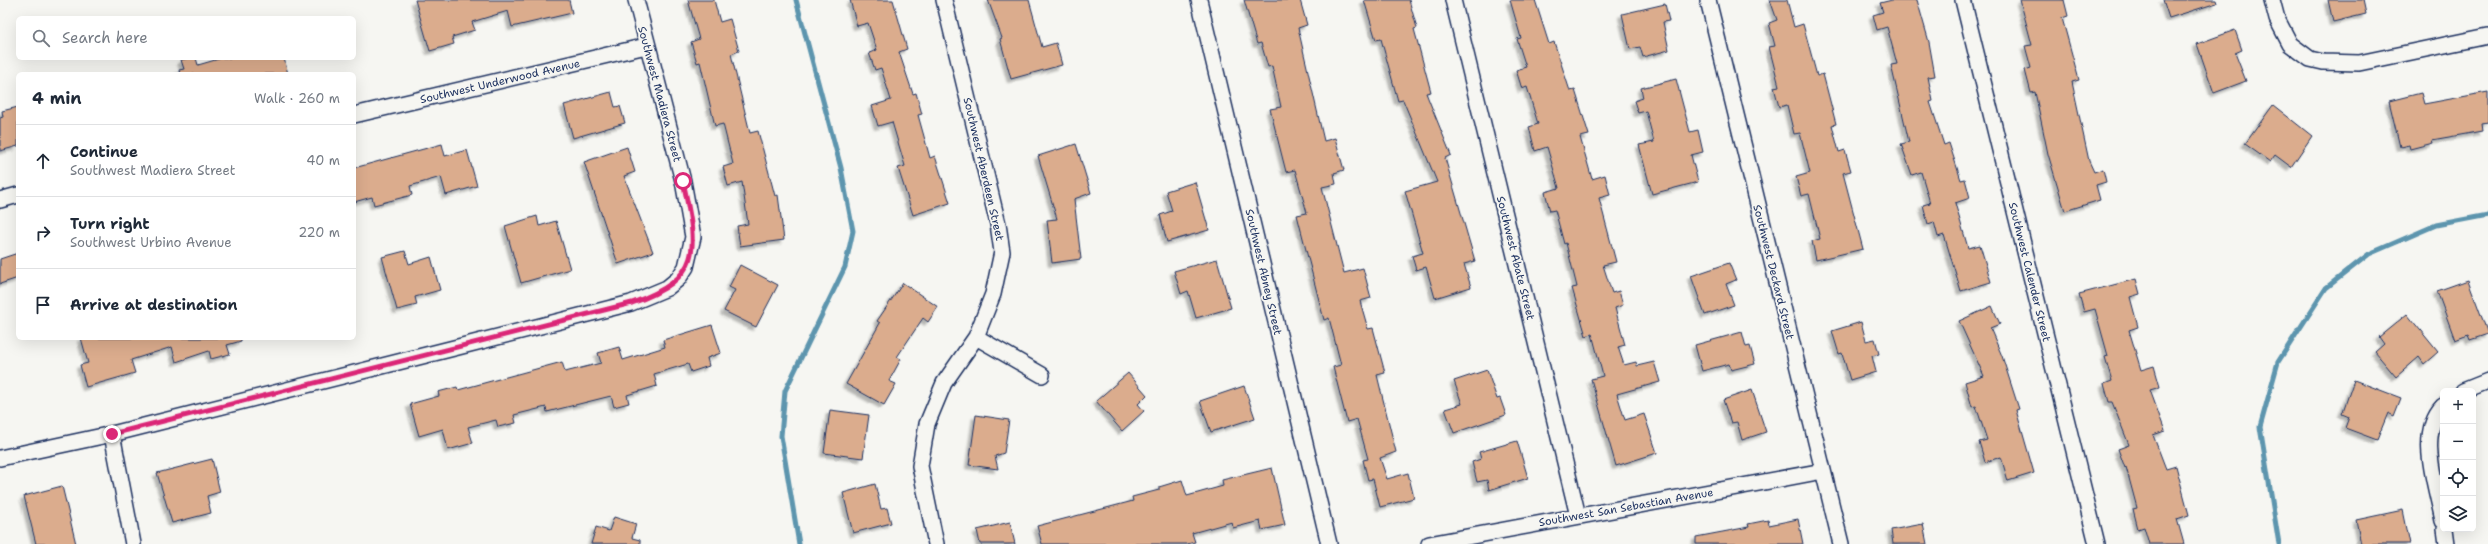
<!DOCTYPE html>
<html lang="en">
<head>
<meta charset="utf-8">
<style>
  body { margin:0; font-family:"Shantell Sans",sans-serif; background:#f6f6f7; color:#1f2937 }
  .controls { position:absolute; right:12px; bottom:12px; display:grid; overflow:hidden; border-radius:6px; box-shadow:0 4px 16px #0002 }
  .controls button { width:36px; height:36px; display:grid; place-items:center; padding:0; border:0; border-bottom:1px solid #e0e1e3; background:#fff; color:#1f2937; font:20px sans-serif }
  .stop { position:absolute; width:12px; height:12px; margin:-9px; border:3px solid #db2777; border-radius:50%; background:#fff }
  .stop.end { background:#db2777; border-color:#fff; box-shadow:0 1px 4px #0008 }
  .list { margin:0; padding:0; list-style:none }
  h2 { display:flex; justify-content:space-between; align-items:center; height:52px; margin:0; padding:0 16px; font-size:17px }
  h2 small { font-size:13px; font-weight:400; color:#747a83 }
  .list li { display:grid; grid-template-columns:26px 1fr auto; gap:12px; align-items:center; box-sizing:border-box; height:72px; padding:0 16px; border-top:1px solid #e0e1e3 }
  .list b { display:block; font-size:15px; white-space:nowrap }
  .list p { margin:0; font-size:13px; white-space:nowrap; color:#747a83 }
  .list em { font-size:13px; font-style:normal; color:#747a83 }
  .icon { flex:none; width:22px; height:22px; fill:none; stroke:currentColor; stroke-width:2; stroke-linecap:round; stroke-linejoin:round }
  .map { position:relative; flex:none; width:2488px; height:544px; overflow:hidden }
  .search { position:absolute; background:#fff; box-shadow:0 4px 16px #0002; left:16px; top:16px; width:340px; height:44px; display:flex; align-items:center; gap:10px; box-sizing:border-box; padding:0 14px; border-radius:6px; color:#747a83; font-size:15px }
  .panel { position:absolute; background:#fff; box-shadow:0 4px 16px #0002; left:16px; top:72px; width:340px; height:268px; border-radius:6px }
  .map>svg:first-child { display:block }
</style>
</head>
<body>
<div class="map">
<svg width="2488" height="544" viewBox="0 0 2488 544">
  <defs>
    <filter id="shadow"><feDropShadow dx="-3.5" dy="3.5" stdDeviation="1" flood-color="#0004"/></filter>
  </defs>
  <rect width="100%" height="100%" fill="#f6f6f2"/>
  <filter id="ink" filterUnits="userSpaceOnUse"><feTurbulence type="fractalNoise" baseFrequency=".025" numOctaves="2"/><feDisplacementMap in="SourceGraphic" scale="8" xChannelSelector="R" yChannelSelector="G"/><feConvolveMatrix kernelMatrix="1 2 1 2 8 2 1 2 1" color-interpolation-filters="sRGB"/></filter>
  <g filter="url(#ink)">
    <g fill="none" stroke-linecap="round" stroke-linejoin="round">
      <path stroke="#5d95ae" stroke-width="5" d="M796,0l45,168 12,63 -8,36 -60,124 -4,45 18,108
        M2279,544l-19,-117 18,-65 48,-74 43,-34 67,-29 52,-10"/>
    </g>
    <path fill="#dbac8d" stroke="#1b2f5e" filter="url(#shadow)" d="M415,0h154l3,13 -60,14 -4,-16 -36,11 3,8 -23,7 2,7 -24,7z
      M688,0h26l6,22 10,-3 9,32 -8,3 19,79 8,-2 17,65 3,-1 6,45 -44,6 -3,-20 11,-2 -6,-42 -14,4 -5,-19 10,-3 -10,-40 -8,2 -15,-64 -3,1 -6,-21 8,-3z
      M850,0h43l14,49 -8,3 14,42 3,-1 6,21 -4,1 12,43 5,-2 15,47 -37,12 -15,-47 7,-2 -13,-44 -14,4 -6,-20 19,-6 -10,-32 -6,2 -6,-17 8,-3 -9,-27 -11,3z
      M988,0h41l13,47 14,-4 6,22 -51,14 -11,-40 2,-1z
      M1244,0h56l7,25 -9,3 26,113 11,-3 9,32 -10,3 2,11 -14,3 22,86 19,-5 8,30 -11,3 8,28 5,-1 12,45 -8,2 19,77 -16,6 7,21 21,-6 6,25 -34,9 -7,-28 -5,1 -5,-20 5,-1 -11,-40 -10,3 -14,-55 8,-2 -12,-47 -5,2 -27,-105 10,-2 -12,-43 -9,2 -16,-63 11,-2 -9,-41 -4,1 -7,-24 -4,1z
      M1364,0h45l8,28 -3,1 17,63 -5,1 25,62 -6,3 30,103 -11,3 7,23 -36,11 -9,-31 -10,3 -4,-14 11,-3 -18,-62 32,-9 -34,-82 -5,1 -17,-62 -5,1z
      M1510,0h25l14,44 5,-2 16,49 5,-1 14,45 -9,2 12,42 13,-4 5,20 -11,3 17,64 -13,3 9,28 7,-2 4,14 -8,3 10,37 -7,2 6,18 12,-3 1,4 17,-4 6,20 -43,12 8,26 19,-6 13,39 -41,13 -25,-87 12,-3 -11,-42 -6,2 -14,-48 5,-1 -11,-44 -2,1 -9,-34 -5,1 -5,-19 14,-4 -12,-41 -12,4 -6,-24 9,-3 -11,-37 -5,2 -6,-19 10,-3 -9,-28 4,-1z
      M1770,0h17l7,27 9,-3 14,52 6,-2 13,50 -4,1 7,27 6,-2 6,21 -8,2 20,76 -47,11 -4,-19 8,-2 -11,-45 -8,2 -5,-19 14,-4 -10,-40 -6,1 -7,-29 -8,2 -5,-20 5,-1 -10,-39 6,-1 -6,-23 8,-3z
      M1892,0h25l12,42 6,34 -7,1 5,24 -3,1 14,43 5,-2 12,37 4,-1 5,19 -15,5 13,45 12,-3 11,37 -30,9 -17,-56 -6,2 -4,-15 -6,2 -5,-19 7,-2 -9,-31 -9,3 -11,-31 8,-2 -18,-77 6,-1 -10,-37 -10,3 -4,-15 10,-3 -3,-9z
      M2020,0h44l4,16 -6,2 17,62 -7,2 17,79 5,11 9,-3 3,13 -10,3 4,15 -35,11 -17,-57 -13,-62 -4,1 -6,-23 6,-2 -6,-22 7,-1z
      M2163,0h53l1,3 -48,15z
      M2328,0h35l3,14 -33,8z
      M1665,4l4,17 -6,1 6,28 -26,7 -3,-10 -10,2 -8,-35z
      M2235,30l7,20 -7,3 11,28 -32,12 -17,-49z
      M189,58h7l2,7 24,-7h62l4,16h-108l-1,-4 5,-1 -3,-9z
      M1676,79l14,53 8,-2 5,22 -12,3 7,27 -46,12 -13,-49 15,-3 -8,-31 -8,2 -4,-12 9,-3 -2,-10z
      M611,92l4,15 5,-1 5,17 -52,15 -9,-33z
      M2488,92v31l-6,1 1,7 -51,9 1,3 -23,6 -1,-4 -9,2 -11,-46 32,-8 3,11z
      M2273,105l39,31 -21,31 -16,-12 -5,7 -25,-18z
      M18,107v39l-18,5v-33l3,-1 -1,-6z
      M442,144l3,12 22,-6 10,36 -31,9 -5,-18 -31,9 2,9 -38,10 -2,-8 -18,5v-34z
      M1076,144l15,49 -17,6 7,60 -29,4 -5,-43 10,-1 -19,-63z
      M627,147l8,25 -11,4 29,76 -35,12 -34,-102z
      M1195,182l14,48 -42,12 -7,-27 12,-4 -6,-20z
      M537,216l2,10 17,-5 14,48 -49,14 -16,-57z
      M405,251l4,13 22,-7 9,33 -25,7 2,8 -20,5 -15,-53z
      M18,253v25l-18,6v-25z
      M1217,259l14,49 -35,10 -8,-27 -7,3 -7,-23z
      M1729,263l7,17 -10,4 8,21 -29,10 -14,-39z
      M740,265l38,20 -22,42 -32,-16 11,-21 -6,-3z
      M2136,279l4,15 -10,3 8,30 -9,3 12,40 13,-4 6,21 -10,3 15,41 -12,4 13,34 10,-3 13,49 -12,4 7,25h-35l-5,-17 -6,2 -5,-20 4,-1 -11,-41 -1,1 -7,-19 11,-4 -17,-43h-3l-5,-18 8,-3 -7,-24 3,-1 -13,-47 -11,3 -5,-18z
      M2468,280l20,54 -18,6 -2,-5 -13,5 -18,-49z
      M903,283l35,24 -10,15 -5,-4 -26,39 4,2 -12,22 7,3 -12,21 -38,-21 34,-61 -3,-2z
      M1992,306l8,18 -10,4 12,28 17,53 -3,1 18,63 -26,8 -7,-24 -16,5 -6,-20 8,-2 -11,-34 -4,1 -7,-25 19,-6 -25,-55z
      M2407,314l31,38 -14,12 -5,-7 -23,20 -21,-25 9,-8 -5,-7z
      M1861,322l5,19 9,-2 4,15 -7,2 4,16 -26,8 -8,-27 -3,1 -7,-23z
      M712,325l9,28 -14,5 2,8 -18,6 -3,-8 -34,10 3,12 -30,9 2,8 -15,4 -3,-11 -64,16 -1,-5 -32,8 2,8 -18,4 -2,-7 -28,7 5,16 -25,7 -5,-21 -24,7 -9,-32 29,-8 -1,-4 19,-5 1,3 104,-28 3,10 36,-9 -3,-10 21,-6 4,13 42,-13 -2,-7z
      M1742,332l4,15 4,-1 5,18 -24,6 -2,-6 -27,7 -7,-26z
      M81,338h160v3l-14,4 3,9 -19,5 -2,-8 -33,11 -4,-15 -41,13 4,13 -49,14 -6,-22 8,-2z
      M1487,370l10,29 3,-1 6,17 -52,18 -9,-24 17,-5 -8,-23z
      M1128,373l19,22 -9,9 6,7 -22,20 -26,-30z
      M2354,380l47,18 -7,18 -6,-3 -11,27 -32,-12 4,-11 -7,-3z
      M1244,386l11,32 -44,14 -11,-31z
      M1752,390l14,42 -24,8 -5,-18 -6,1 -8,-23z
      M830,410l39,5 -6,43 -39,-5z
      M976,415l33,5 -5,33 -9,3 3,13 -29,-4z
      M1517,441l11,37 -39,12 -2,-10 -10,2 -5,-20 9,-3 -2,-7z
      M212,459l8,33 -13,4 4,17 -39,10 -15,-50z
      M1272,468l13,57 -23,5 -2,-9 -27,7 -1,-6 -40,11 3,9 -8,2h-145l-5,-18 96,-25 -1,-4 27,-7v-3l23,-7 5,16 36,-10 -1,-6z
      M875,484l6,25 6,-1 4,15 -38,10 -10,-40z
      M62,486l14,58h-40l-12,-48z
      M2403,510l7,34h-49l-5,-24z
      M614,517l22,7 -4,14 8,2v4h-49l5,-17 13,4z
      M1798,519l5,25h-107v-7l53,-10 -1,-3 20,-4 1,5z
      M1010,522l5,22h-35l-3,-14z
      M1923,524l4,20h-34l-2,-14z"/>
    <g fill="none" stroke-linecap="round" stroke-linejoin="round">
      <g stroke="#1b2f5e" stroke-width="18">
        <path id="minor" d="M1199,0l130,544
          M1453,0l125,516
          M1708,0l133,544
          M1963,0l134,544
          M2272,0l5,19 13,25 20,15 13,3 36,1 129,-27
          M354,115l292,-69
          M0,200l18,-5
          M976,337l66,38
          M2463,391l25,-10
          M2443,406c-27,28 -6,81 0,115
          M112,434l21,110
          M0,458l112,-24 346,-87 173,-44 36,-15 11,-9 8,-12 7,-30 -10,-56 -47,-181
          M2445,529l2,15
          M936,544l-16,-78 7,-42 17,-41 32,-46 17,-43 9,-42 -4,-28 -54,-224
          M1429,544l394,-73"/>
      </g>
      <use href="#minor" stroke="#f6f6f2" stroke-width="15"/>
    </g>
  </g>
  <g fill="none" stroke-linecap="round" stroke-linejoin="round" filter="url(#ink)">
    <path stroke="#db2777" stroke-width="5" d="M112,434l520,-131c73,-26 65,-55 51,-122"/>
  </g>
  <g text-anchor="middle" stroke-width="3.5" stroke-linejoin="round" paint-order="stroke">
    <g font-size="11" fill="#1b2f5e" stroke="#f6f6f2">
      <text transform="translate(500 81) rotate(-13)" y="4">Southwest Underwood Avenue</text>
      <text transform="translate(660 94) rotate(75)" y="4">Southwest Madiera Street</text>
      <text transform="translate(984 169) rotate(77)" y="4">Southwest Aberdeen Street</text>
      <text transform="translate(1516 258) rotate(76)" y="4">Southwest Abate Street</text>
      <text transform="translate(1264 272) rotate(77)" y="4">Southwest Abney Street</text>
      <text transform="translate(1774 272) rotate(76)" y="4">Southwest Deckard Street</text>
      <text transform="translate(2030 272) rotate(76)" y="4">Southwest Calender Street</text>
      <text transform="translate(1626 507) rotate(-10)" y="4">Southwest San Sebastian Avenue</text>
    </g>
  </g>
</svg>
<div class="controls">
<button>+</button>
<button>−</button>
<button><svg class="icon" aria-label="locate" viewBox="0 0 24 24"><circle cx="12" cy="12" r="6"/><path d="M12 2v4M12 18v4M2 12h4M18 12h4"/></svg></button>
<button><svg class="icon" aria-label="layers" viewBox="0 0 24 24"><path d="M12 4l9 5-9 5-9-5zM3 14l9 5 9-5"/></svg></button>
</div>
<div class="stop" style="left:683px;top:181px"></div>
<div class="stop end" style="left:112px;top:434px"></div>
<div class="search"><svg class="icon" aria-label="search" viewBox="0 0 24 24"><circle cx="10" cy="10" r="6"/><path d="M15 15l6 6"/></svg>Search here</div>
<section class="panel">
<h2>4 min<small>Walk · 260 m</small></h2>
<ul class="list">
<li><svg class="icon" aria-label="ahead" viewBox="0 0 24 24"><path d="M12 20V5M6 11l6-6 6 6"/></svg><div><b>Continue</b><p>Southwest Madiera Street</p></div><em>40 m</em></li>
<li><svg class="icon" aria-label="right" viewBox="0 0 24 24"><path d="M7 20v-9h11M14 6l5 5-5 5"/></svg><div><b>Turn right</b><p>Southwest Urbino Avenue</p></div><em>220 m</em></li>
<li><svg class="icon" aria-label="arrive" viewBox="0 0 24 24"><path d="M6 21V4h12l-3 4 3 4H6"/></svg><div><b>Arrive at destination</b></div></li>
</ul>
</section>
</div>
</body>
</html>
